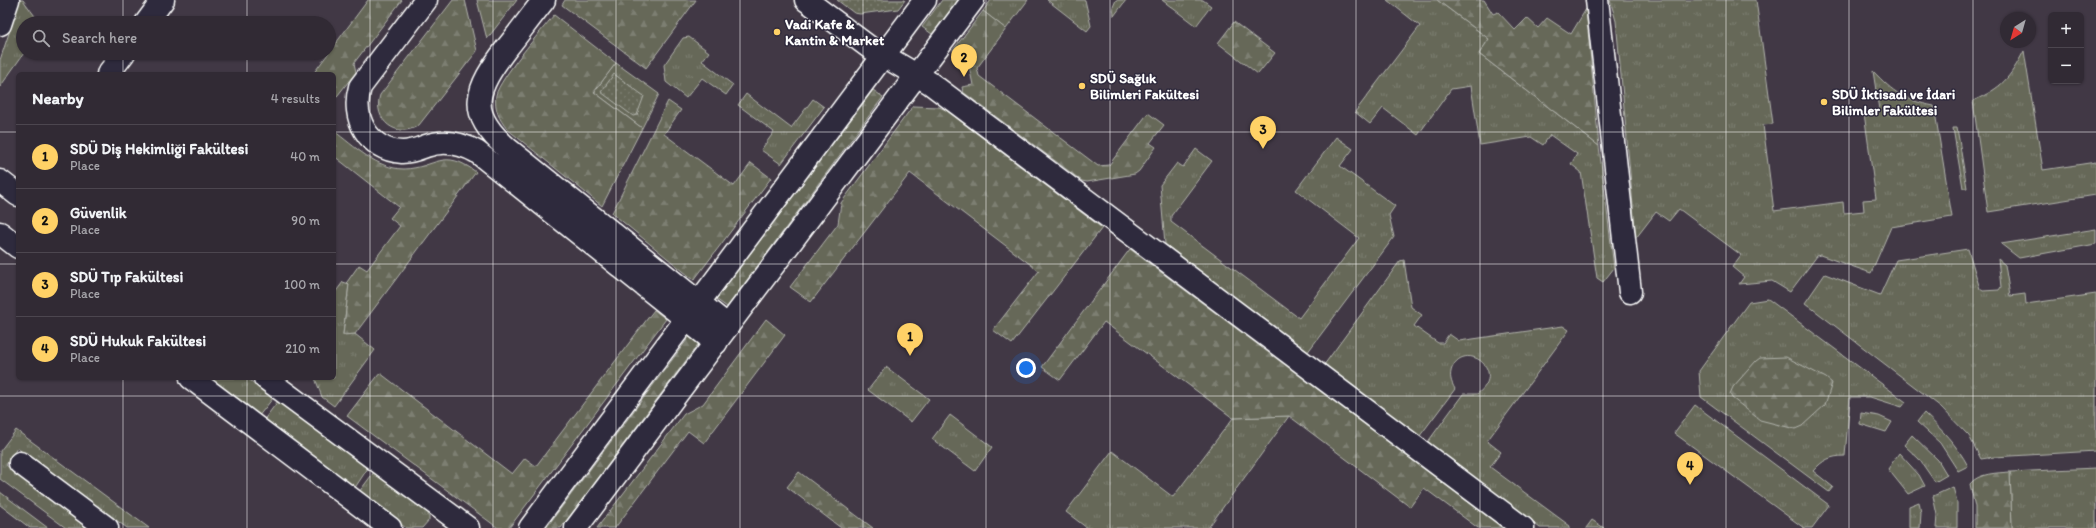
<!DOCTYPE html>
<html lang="en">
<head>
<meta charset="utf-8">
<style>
  body { margin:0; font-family:Itim,sans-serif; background:#3d3640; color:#f1f3f6 }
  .controls { position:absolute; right:12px; top:12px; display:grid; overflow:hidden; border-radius:6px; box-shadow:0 1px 3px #0004 }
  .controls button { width:36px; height:36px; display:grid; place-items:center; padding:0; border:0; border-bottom:1px solid #4c464f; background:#312a34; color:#f1f3f6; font:20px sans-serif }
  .compass { position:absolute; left:2000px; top:12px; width:36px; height:36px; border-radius:50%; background:#312a34; box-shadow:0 1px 3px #0004; rotate:217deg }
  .you { position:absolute; left:1026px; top:368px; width:14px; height:14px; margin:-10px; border:3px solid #fff; border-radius:50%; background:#1a73e8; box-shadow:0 0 0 6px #1a73e833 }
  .badge { display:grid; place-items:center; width:26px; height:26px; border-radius:50%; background:#ffd166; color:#111; font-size:13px; font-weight:700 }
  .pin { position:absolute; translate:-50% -33px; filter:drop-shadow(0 1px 2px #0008) }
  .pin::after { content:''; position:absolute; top:21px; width:14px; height:12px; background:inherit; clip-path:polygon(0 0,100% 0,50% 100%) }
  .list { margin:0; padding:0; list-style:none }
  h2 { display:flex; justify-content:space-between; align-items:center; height:52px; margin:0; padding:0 16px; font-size:17px }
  h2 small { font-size:13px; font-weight:400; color:#a8a7ac }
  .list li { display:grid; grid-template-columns:26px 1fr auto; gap:12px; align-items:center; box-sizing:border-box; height:64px; padding:0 16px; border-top:1px solid #4c464f }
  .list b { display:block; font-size:15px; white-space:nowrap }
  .list p { margin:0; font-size:13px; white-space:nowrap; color:#a8a7ac }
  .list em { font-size:13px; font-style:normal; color:#a8a7ac }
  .icon { flex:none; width:22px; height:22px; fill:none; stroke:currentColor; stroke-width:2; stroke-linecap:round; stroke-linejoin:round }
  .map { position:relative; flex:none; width:2096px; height:528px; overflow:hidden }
  .search { position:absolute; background:#312a34; box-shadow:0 1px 3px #0004; left:16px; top:16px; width:320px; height:44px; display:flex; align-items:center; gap:10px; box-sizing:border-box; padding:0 14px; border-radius:22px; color:#a8a7ac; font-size:15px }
  .panel { position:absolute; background:#312a34; box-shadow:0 1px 3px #0004; left:16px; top:72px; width:320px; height:308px; border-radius:6px }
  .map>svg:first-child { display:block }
</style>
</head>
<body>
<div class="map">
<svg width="2096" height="528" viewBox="0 0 2096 528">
  <defs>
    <pattern id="grass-tufts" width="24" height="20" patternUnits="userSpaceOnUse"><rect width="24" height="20" fill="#666859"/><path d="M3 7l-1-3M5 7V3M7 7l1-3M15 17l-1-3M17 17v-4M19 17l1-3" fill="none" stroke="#7d7f72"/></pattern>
    <pattern id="forest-firs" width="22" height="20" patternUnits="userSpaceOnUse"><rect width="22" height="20" fill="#666859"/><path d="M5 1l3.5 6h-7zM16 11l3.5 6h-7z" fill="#7d7f72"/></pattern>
    <pattern id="park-dots" width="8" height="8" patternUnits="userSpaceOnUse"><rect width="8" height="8" fill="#666859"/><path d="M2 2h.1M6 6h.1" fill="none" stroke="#7d7f72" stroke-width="1.8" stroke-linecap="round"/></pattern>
  </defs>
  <rect width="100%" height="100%" fill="#413845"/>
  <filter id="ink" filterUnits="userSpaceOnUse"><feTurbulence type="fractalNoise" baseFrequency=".025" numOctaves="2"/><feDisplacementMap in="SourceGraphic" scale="8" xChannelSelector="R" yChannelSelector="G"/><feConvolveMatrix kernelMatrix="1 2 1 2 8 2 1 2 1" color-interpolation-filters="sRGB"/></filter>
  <g filter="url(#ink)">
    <path fill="url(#grass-tufts)" stroke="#b2b4ac" d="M20,0h3l17,23h-17l1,30 -24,34v-27z
      M991,0h37l-22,29 -23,-18z
      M1047,0h38l6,26 -4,5z
      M1116,0h10l-12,16 -1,-9z
      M1162,0h41l8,6 -15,20z
      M1387,0h50l52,39 -10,15 120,92 15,122 -11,14 -6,-4 -16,-106 -10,-8 6,-10 -27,-19 -7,10 -12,-8 -51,8 -9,-59 -20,3 -33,46 -35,-27 -13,16 -15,-12 65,-86z
      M1610,0h146l17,124 -10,1 11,86 69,-9 1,11 20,-2 -1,-11 13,-1 -12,-86 15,-3 -6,-39c21,22 31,29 61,35l18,111 -61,10 -20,46 -51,-18 -3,1 -27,36 -18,-11 -33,3 5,-7 -12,-10 9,-12 -62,-46 -10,12 -13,-9 -20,26 -20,-217z
      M689,37l20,15 -7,9 31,24 -7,10 -24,-17 -16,20 -20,-16 -2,-17 19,-27z
      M2024,51l19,119 53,-8v33l-108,17 -15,-111c30,-14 36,-22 51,-50z
      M616,63l43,31 -17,34 -48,-36z
      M746,94l45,34 22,-29 11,8 -43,57 -20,-14 13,-18 -36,-27z
      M1953,128h4l10,60h-4z
      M1336,137l17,12 -13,17 55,40 -6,9 5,22 -87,116 -142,-109 -5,-59 17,-22 6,4 13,-18 16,12 -41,55v6l128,96 60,-80 -63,-48z
      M2096,229v15l-77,14 -18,-14z
      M1968,249l12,40 3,2 16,-1 2,-3 -3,-28 7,6 5,31 15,-2 1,10 70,-10v157l-102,6 -13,2 -12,-23 -28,-29 -136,-104 20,-29 55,21 16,-35z
      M1404,260l7,47 11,8 -8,11 24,17h5l6,-9 10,7 104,-15 6,4 -82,111 14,11 -11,15 80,59 -1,2h-29l-113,-85 36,-49h14c32,-23 -12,-55 -25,-26 -3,8 -1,14 3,21l-36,48 -95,-72 76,-104z
      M343,282l6,2 -6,50h12l20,16 -41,56 -12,-9 -7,-19h19v-84z
      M1768,299l138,103 -4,5 -32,-10h-20l-5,59c-15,0 -22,4 -32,15l20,16 -4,5 -128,-95 -2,-26 50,-69z
      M886,367l43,32 -18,23 -43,-32z
      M206,378h41l26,20 -15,19z
      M278,401l90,67 -14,21 -91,-68z
      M1695,405l134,100 -17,23h-8l-130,-95z
      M1861,413l18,3 13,6 -6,10 -26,-8z
      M1924,413c17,16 33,32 44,53l-10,5 -18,-28 -23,-21z
      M950,415l42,32 -17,24 -43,-32z
      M1289,416l-81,112h-121l-21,-16 46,-61 61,46 60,-79z
      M16,430l133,98h-22l-110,-80 -11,17 84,63h-24l-66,-49v-28z
      M1912,435l26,25 9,15 -12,7 -16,-23 -15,-14z
      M1899,453l20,22 6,11 -17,8 -20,-25z
      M2096,468v60h-84l-2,-56z
      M374,472l55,41v7l-7,8h-16l-47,-36z
      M1953,487l4,16v25h-21l1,-13 -4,-19z
      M0,492l48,36h-18l-30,-23z
      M1919,502l2,11 -1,15h-11v-22z
      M1592,520l12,8h-18z"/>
    <path fill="url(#forest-firs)" stroke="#b2b4ac" d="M368,0h34l-48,63 2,9 -22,28v-26h-21z
      M453,0h12l12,51 -58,74c-22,15 -47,-5 -39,-30z
      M477,0h40l-30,39z
      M565,0h131l-50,68 -84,-63z
      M942,0h16l-26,34 -10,-7z
      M1437,0h47l9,14 5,-2 17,18 12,-12 11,10 9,-10 24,16 15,-25 13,137 -120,-92 10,-15z
      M983,11l23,18 -29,39 2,8 119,90 11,-1 39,-52 16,12 -14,18 6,4 -17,24 -4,3 -48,8 -5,-1 -119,-89 -1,-5 11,-2 -4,-19 -11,2 -5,-18z
      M554,15l62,48 -22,29 48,36 -40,78 -95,-77c-8,-10 -13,-20 -11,-34 4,-17 45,-64 58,-80z
      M1234,22l41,31 -17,21 -40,-31z
      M873,90l10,7 -156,210 -11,-8z
      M668,101l13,9 -17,24 70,52 17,-23 20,15 -77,102 -82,-67z
      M913,106l26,1 7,3 156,118 -90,116 -19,-14 46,-59 -129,-98 -99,129 -21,-15 48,-63 3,-21z
      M334,131c20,15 43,38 70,38 32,-1 39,-22 72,3l-121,162 -12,1 6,-51 -2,-2 12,-17 8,5 33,-44 -10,-8 9,-11 -65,-51z
      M1130,249l373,279h-25l-54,-40 -14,19 -121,-91 -56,2 -129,-96 -44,58 -18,-13z
      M654,310l12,9 -157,209h-11l-151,-112 33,-43 132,101 13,-16 11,8z
      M766,319l19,16 -81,108 -16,-12 -73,97h-18l87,-114 19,-10z
      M690,336l9,7 -138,185h-15z
      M1786,357l40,21 6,5 -7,22 -23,21 -7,3 -35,-9 -28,-22 -2,-4 3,-7 23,-26 4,-3z
      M799,472l74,56h-32l-54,-41z
      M2010,472l2,56h-37v-21l-5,-23c8,-11 28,-11 40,-12z"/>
    <path fill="url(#park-dots)" stroke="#b2b4ac" d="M837,0h68l-7,9 -38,5 -6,-1z
      M614,74l30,22 -7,19 -4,1 -32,-24z"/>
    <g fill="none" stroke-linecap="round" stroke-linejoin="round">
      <g stroke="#fff" stroke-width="25">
        <path id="minor" d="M426,0l-66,87c-9,31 8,63 42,65 9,0 16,-3 24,-6 17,-6 35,-3 51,6l239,191
          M544,0c-13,16 -25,33 -38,49 -30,40 -41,63 2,100l220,177
          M806,0l63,47 61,36 593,445
          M1597,0l33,292
          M146,23l17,-23
          M0,24l8,-24
          M108,74l16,-21
          M20,463l87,65"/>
      </g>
      <g stroke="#fff" stroke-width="25">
        <path id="tertiary" d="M0,181l18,14
          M0,233l18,14
          M191,378l199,150
          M265,378l203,150
          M530,528l395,-528
          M576,528l397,-528"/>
      </g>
      <use href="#minor" stroke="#2f2a3d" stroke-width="22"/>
      <use href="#tertiary" stroke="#2f2a3d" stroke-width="22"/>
    </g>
  </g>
  <path fill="none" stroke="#fff" stroke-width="1" stroke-opacity="0.55" d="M123,0v23M247,0v23M370,0v528M493,0v528M616,0v528M740,0v528M863,0v528M986,0v528M1110,0v528M1233,0v528M1356,0v528M1480,0v528M1603,0v528M1726,0v528M1849,0v528M1973,0v528M123,53v21M247,53v21M0,132h18M334,132h1762M0,264h18M334,264h1762M123,378v150M247,378v150M0,396h2096"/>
  <g fill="#ffd166" stroke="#2f2a3d" stroke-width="1.5">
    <circle cx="777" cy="32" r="4"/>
    <circle cx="1082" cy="86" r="4"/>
    <circle cx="1824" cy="102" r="4"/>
  </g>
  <g text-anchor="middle" stroke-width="3" stroke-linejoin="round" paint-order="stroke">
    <g font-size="14" font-weight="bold" fill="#fff" stroke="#2f2a3d" text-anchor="start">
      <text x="785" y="29">Vadi Kafe &amp;<tspan x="785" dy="16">Kantin &amp; Market</tspan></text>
      <text x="1090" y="83">SDÜ Sağlık<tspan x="1090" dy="16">Bilimleri Fakültesi</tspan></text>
      <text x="1832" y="99">SDÜ İktisadi ve İdari<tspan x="1832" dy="16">Bilimler Fakültesi</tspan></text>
    </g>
  </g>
</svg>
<div class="controls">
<button>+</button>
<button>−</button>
</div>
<svg class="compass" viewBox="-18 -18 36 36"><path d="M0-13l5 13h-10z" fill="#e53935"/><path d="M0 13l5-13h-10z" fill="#a8a7ac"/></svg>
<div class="you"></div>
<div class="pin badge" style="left:910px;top:356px">1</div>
<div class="pin badge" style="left:964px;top:77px">2</div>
<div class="pin badge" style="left:1263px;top:149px">3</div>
<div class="pin badge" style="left:1690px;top:485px">4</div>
<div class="search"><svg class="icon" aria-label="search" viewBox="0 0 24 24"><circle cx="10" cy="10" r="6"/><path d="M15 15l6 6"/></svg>Search here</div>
<section class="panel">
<h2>Nearby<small>4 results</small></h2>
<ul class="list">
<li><span class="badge">1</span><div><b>SDÜ Diş Hekimliği Fakültesi</b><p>Place</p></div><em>40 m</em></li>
<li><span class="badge">2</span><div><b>Güvenlik</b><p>Place</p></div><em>90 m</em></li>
<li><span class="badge">3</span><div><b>SDÜ Tıp Fakültesi</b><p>Place</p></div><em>100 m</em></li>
<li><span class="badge">4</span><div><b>SDÜ Hukuk Fakültesi</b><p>Place</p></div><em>210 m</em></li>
</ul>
</section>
</div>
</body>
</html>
